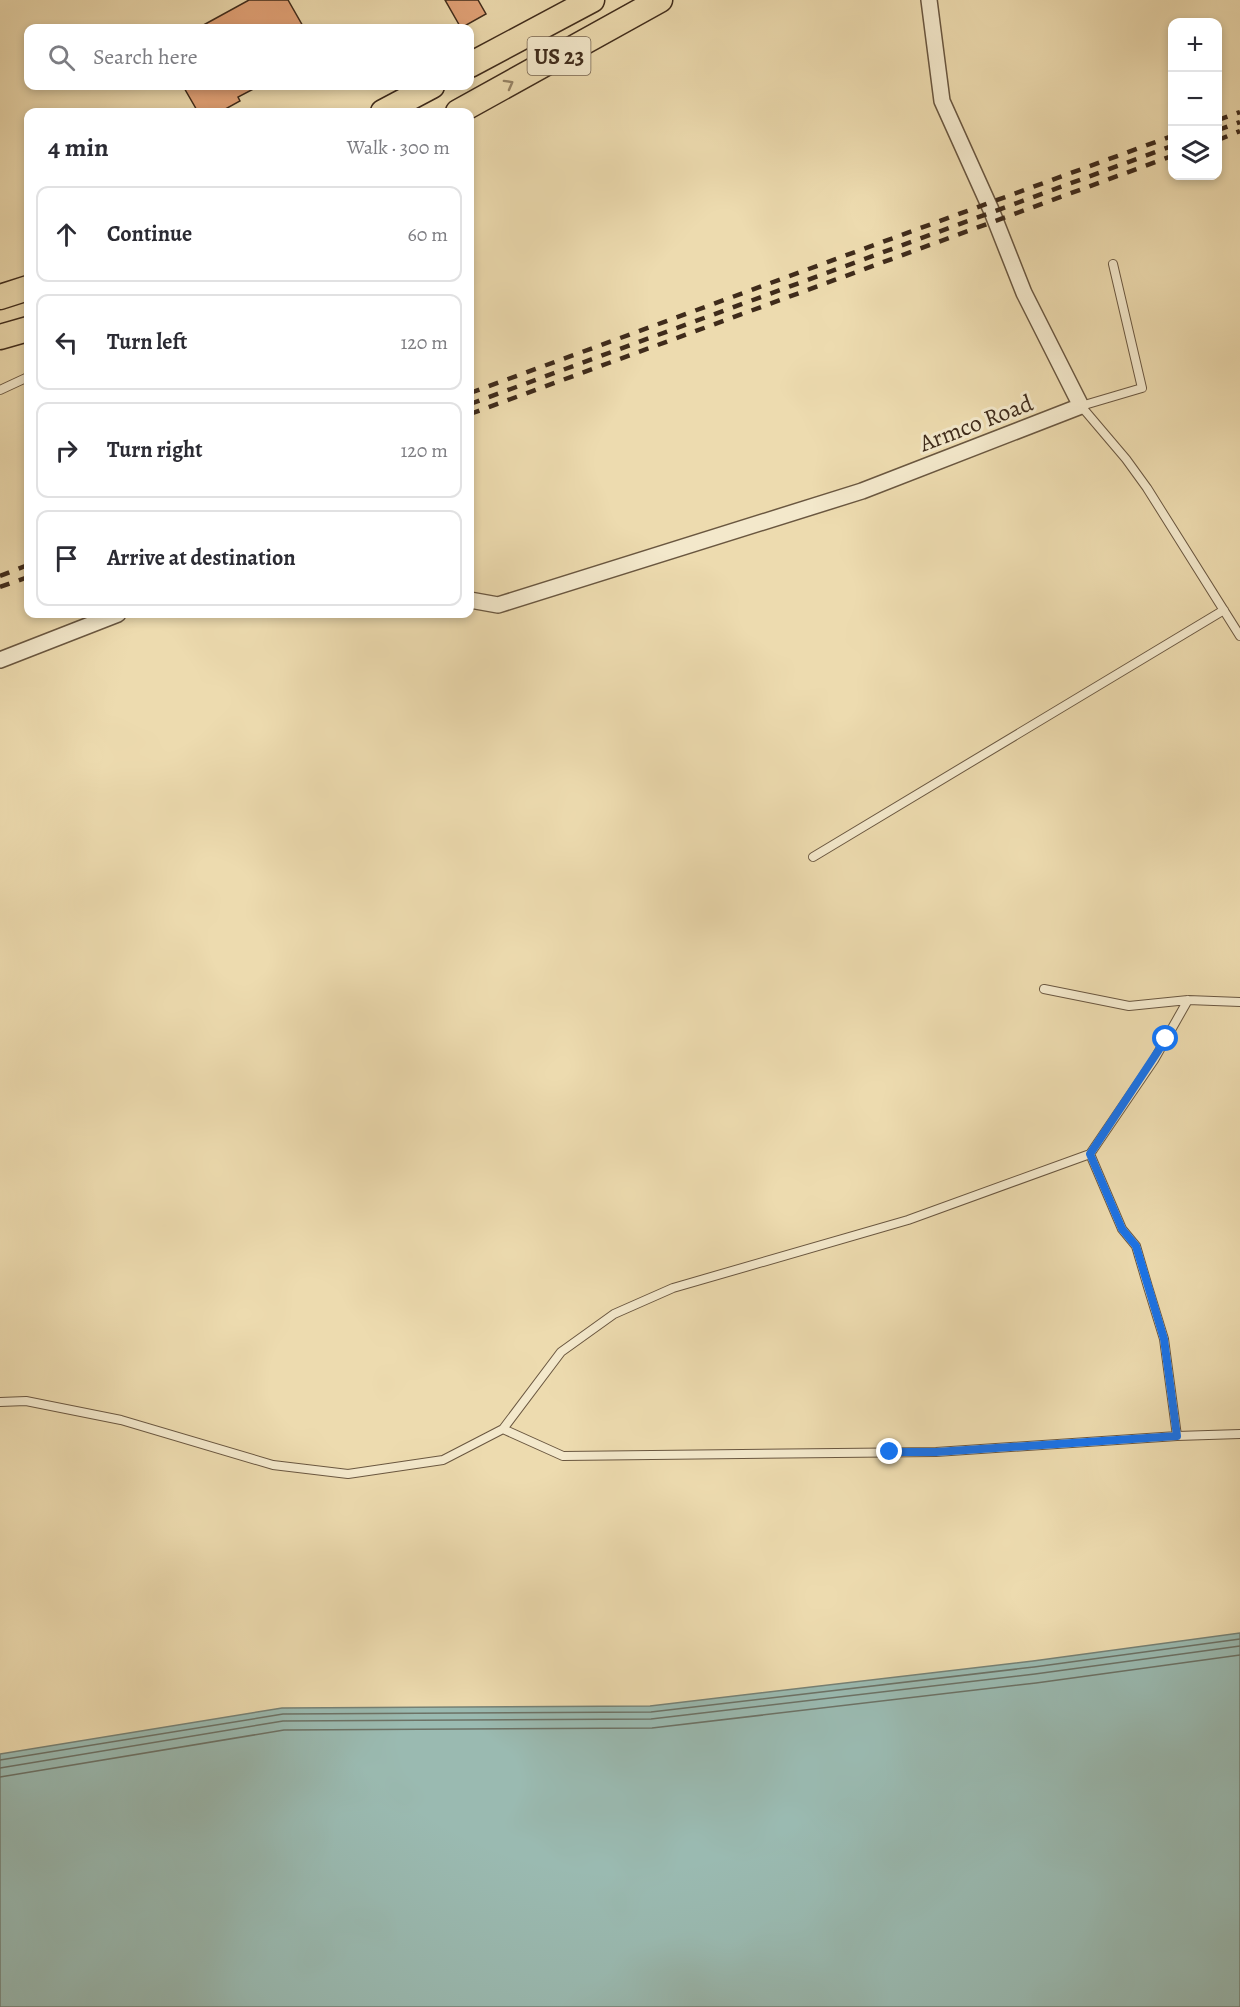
<!DOCTYPE html>
<html lang="en">
<head>
<meta charset="utf-8">
<style>
  body { margin:0; font-family:Alegreya,serif; background:#f7f7f7; color:#2b2b33 }
  .controls { position:absolute; right:18px; top:18px; display:grid; overflow:hidden; border-radius:12px; box-shadow:0 3px 9px #0003 }
  .controls button { width:54px; height:54px; display:grid; place-items:center; padding:0; border:0; border-bottom:2px solid #e1e1e2; background:#fff; color:#2b2b33; font:30px sans-serif }
  .stop { position:absolute; width:18px; height:18px; margin:-14px; border:4px solid #1a73e8; border-radius:50%; background:#fff }
  .stop.end { background:#1a73e8; border-color:#fff; box-shadow:0 2px 6px #0008 }
  .list { margin:0; padding:0; list-style:none }
  h2 { display:flex; justify-content:space-between; align-items:center; height:78px; margin:0; padding:0 24px; font-size:26px }
  h2 small { font-size:20px; font-weight:400; color:#7c7c81 }
  .list li { display:grid; grid-template-columns:39px 1fr auto; gap:18px; align-items:center; box-sizing:border-box; height:96px; margin:0 12px 12px; padding:0 12px; border:2px solid #e1e1e2; border-radius:12px }
  .list b { display:block; font-size:22px; white-space:nowrap }
  .list em { font-size:20px; font-style:normal; color:#7c7c81 }
  .icon { flex:none; width:33px; height:33px; fill:none; stroke:currentColor; stroke-width:2; stroke-linecap:round; stroke-linejoin:round }
  .map { position:relative; flex:none; width:1240px; height:2007px; overflow:hidden }
  .search { position:absolute; background:#fff; box-shadow:0 3px 9px #0003; left:24px; top:24px; width:450px; height:66px; display:flex; align-items:center; gap:15px; box-sizing:border-box; padding:0 21px; border-radius:12px; color:#7c7c81; font-size:22px }
  .panel { position:absolute; background:#fff; box-shadow:0 3px 9px #0003; left:24px; top:108px; width:450px; height:510px; border-radius:12px }
  .map>svg:first-child { display:block }
</style>
</head>
<body>
<div class="map">
<svg width="1240" height="2007" viewBox="0 0 1240 2007">
  <rect width="100%" height="100%" fill="#eddbaf"/>
  <filter id="stains"><feTurbulence type="fractalNoise" baseFrequency=".00333" numOctaves="4"/><feColorMatrix values="0 0 0 0 .2 0 0 0 0 .09 0 0 0 0 .02 0 0 0 .5 -.17"/></filter>
  <radialGradient id="worn" r=".72"><stop offset=".6" stop-color="#630" stop-opacity="0"/><stop offset="1" stop-color="#630" stop-opacity=".3"/></radialGradient>
  <path fill="#9abab1" stroke="#768175" stroke-width="1.5" d="M1240,1633v374h-1240v-253l282,-46 368,-2 383,-45z"/>
  <g fill="none" stroke-linecap="round" stroke-linejoin="round">
    <path stroke="#6c7266" stroke-width="1.5" d="M0,1760l283,-46 368,-2 383,-45 206,-28
      M0,1768l283,-47 368,-2 384,-45 205,-28
      M0,1777l284,-47 368,-2 384,-45 204,-28"/>
  </g>
  <path fill="#e2a277" stroke="#3f2b1b" stroke-width="1.5" d="M249,0h39l16,28h-106z
    M445,0h33l8,14 -25,14z
    M183,86h76l-21,11 2,4 -20,11h-22z"/>
  <g fill="none" stroke-linecap="round" stroke-linejoin="round">
    <g stroke="#6a5740" stroke-width="10">
      <path id="service" d="M1113,264l29,124 -61,18 45,53 21,29 93,148
        M0,390l28,-13
        M813,857l411,-247
        M1044,989l85,17 59,-6 52,2
        M0,1402l26,-1 95,19 152,45 75,9 95,-14 60,-31 58,-77 53,-38 59,-26 235,-68 182,-66
        M503,1429l60,27 373,-4 241,-16 63,-2
        M1177,1436l-13,-97 -16,-52 -12,-41 -14,-17 -32,-75 64,-94 34,-60"/>
    </g>
    <g stroke="#6a5740" stroke-width="18">
      <path id="minor" d="M470,600l28,5 364,-114 219,-85 -57,-113 -32,-81 -50,-111 -13,-101
        M0,660l118,-46"/>
    </g>
    <g stroke="#3f2b1b" stroke-width="27">
      <path id="primary" d="M470,65l122,-65
        M383,112l49,-26
        M458,112l202,-112
        M0,297l28,-9
        M0,337l28,-8"/>
    </g>
    <use href="#service" stroke="#f3e8cb" stroke-width="8"/>
    <use href="#minor" stroke="#f3e8cb" stroke-width="15"/>
    <use href="#primary" stroke="#eddbaf" stroke-width="24"/>
    <path stroke="#3f2b1b" stroke-width="4.5" stroke-dasharray="10 10" stroke-linecap="butt" d="M1218,120l22,-8
      M1218,130l22,-8
      M1218,140l22,-9
      M470,393l702,-257
      M470,404l702,-258
      M470,414l702,-258
      M0,576l28,-11
      M0,587l28,-10"/>
  </g>
  <defs><path id="oneway-chevron" d="M-2-3.5L2.5 0L-2 3.5" fill="none" stroke-width="1.6" stroke-linecap="round" stroke-linejoin="round" transform="scale(1.5)"/></defs>
  <use stroke="#968365" href="#oneway-chevron" transform="translate(509 84) rotate(-29)"/>
  <g fill="none" stroke-linecap="round" stroke-linejoin="round">
    <path stroke="#1a73e8" stroke-width="8" d="M890,1452h46l241,-16 -13,-97 -22,-73 -6,-20 -14,-17 -32,-75 76,-115"/>
  </g>
  <g text-anchor="middle" stroke-width="6" stroke-linejoin="round" paint-order="stroke">
    <rect fill="#f3e8cb" stroke="#756450" stroke-width="1.5" x="527.5" y="37" width="63" height="38" rx="4.5"/>
    <g font-size="22" font-weight="bold" fill="#3f2b1b">
      <text x="559" y="64">US 23</text>
    </g>
    <g font-size="24" fill="#3f2b1b" stroke="#f3e8cb">
      <text transform="translate(976 423) rotate(-21)" y="8">Armco Road</text>
    </g>
  </g>
  <rect width="100%" height="100%" filter="url(#stains)"/>
  <rect width="100%" height="100%" fill="url(#worn)"/>
</svg>
<div class="controls">
<button>+</button>
<button>−</button>
<button><svg class="icon" aria-label="layers" viewBox="0 0 24 24"><path d="M12 4l9 5-9 5-9-5zM3 14l9 5 9-5"/></svg></button>
</div>
<div class="stop" style="left:1166px;top:1039px"></div>
<div class="stop end" style="left:890px;top:1452px"></div>
<div class="search"><svg class="icon" aria-label="search" viewBox="0 0 24 24"><circle cx="10" cy="10" r="6"/><path d="M15 15l6 6"/></svg>Search here</div>
<section class="panel">
<h2>4 min<small>Walk · 300 m</small></h2>
<ul class="list">
<li><svg class="icon" aria-label="ahead" viewBox="0 0 24 24"><path d="M12 20V5M6 11l6-6 6 6"/></svg><div><b>Continue</b></div><em>60 m</em></li>
<li><svg class="icon" aria-label="left" viewBox="0 0 24 24"><path d="M17 20v-9H6M10 6l-5 5 5 5"/></svg><div><b>Turn left</b></div><em>120 m</em></li>
<li><svg class="icon" aria-label="right" viewBox="0 0 24 24"><path d="M7 20v-9h11M14 6l5 5-5 5"/></svg><div><b>Turn right</b></div><em>120 m</em></li>
<li><svg class="icon" aria-label="arrive" viewBox="0 0 24 24"><path d="M6 21V4h12l-3 4 3 4H6"/></svg><div><b>Arrive at destination</b></div></li>
</ul>
</section>
</div>
</body>
</html>
